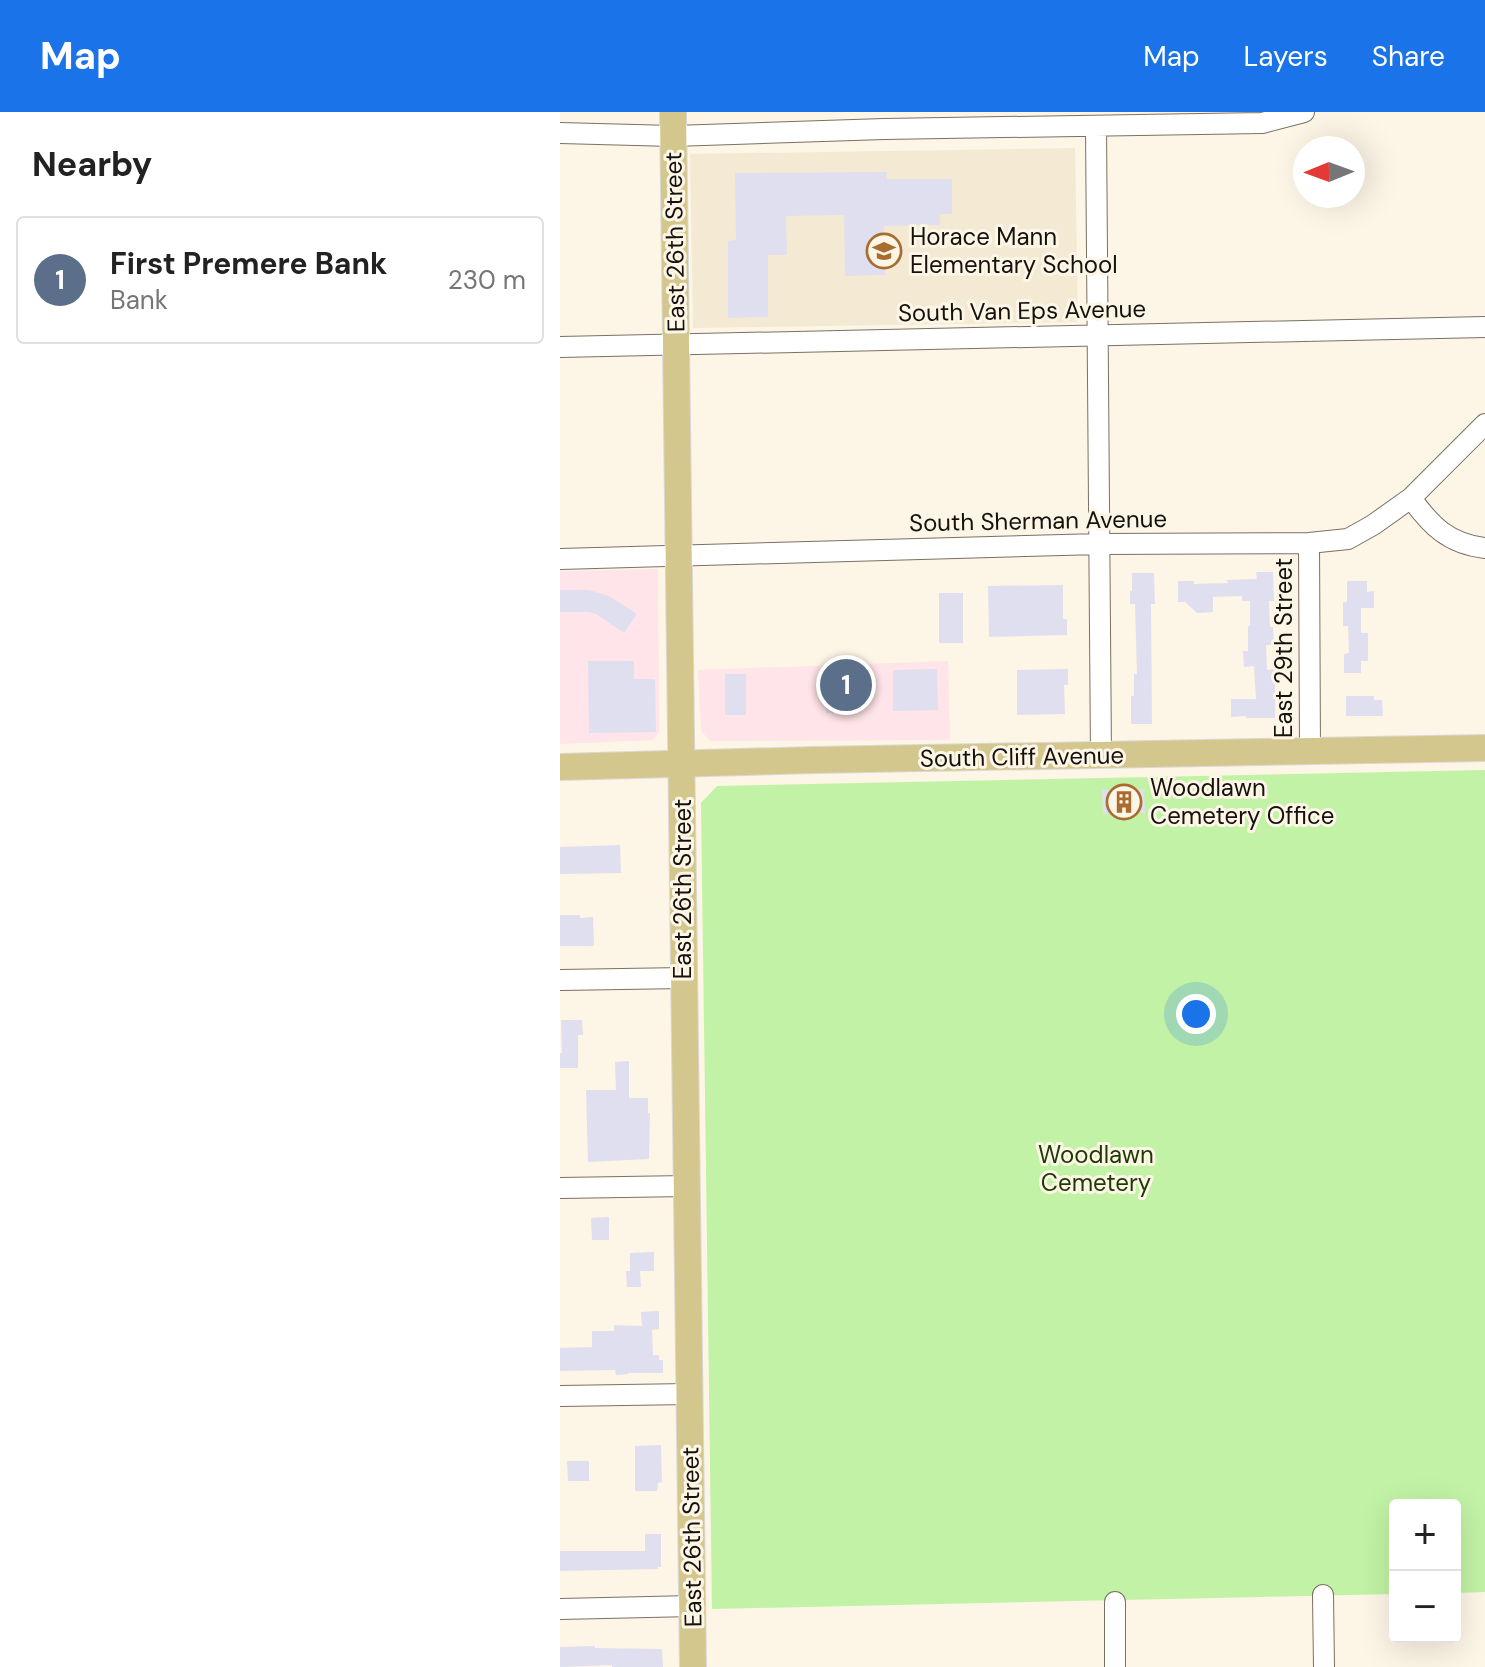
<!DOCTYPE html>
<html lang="en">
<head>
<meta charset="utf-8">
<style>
  body { margin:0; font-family:"DM Sans",sans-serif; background:#f2f2f2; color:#222 }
  .controls { position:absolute; right:24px; bottom:24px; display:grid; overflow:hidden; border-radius:8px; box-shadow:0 8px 32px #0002 }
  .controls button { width:72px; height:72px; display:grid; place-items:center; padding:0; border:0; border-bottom:2px solid #e0e0e0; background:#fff; color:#222; font:40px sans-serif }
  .compass { position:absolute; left:733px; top:24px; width:72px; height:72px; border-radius:50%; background:#fff; box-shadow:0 8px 32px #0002; rotate:269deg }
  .you { position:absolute; left:636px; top:902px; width:28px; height:28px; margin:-20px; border:6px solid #fff; border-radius:50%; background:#1a73e8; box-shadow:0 0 0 12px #1a73e833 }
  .badge { display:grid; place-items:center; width:52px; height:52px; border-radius:50%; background:#1a73e8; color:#fff; font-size:26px; font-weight:700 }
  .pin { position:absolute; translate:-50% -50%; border:4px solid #fff; box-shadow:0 2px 8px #0006 }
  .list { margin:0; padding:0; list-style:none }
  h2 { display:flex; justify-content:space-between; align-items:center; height:104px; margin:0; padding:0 32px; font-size:34px }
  h2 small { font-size:26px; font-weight:400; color:#767676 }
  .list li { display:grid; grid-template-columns:52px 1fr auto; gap:24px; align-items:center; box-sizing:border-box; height:128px; margin:0 16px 16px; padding:0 16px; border:2px solid #e0e0e0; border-radius:8px }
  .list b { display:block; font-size:30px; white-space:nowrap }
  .list p { margin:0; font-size:26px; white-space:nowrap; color:#767676 }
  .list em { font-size:26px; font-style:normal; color:#767676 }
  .map { position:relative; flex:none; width:925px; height:1555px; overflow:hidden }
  header { display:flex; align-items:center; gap:48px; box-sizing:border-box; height:112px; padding:0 40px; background:#1a73e8; color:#fff }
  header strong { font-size:38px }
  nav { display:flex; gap:44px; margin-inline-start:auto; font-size:28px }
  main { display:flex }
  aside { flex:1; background:#fff }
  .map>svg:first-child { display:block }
</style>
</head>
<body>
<header>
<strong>Map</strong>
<nav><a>Map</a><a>Layers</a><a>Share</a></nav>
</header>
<main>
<aside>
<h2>Nearby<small></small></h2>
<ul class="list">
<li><span class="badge" style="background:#5c6f8a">1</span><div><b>First Premere Bank</b><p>Bank</p></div><em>230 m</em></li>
</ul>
</aside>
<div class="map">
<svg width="925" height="1555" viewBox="0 0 925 1555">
  <rect width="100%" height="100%" fill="#fdf5e6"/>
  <path fill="#ffe4e9" d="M98,457l1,163 -6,8 -93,4v-173z
    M388,549l2,79 -239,1 -10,-10 -3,-61z"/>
  <path fill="#f4e9d3" d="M515,36l3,174 -385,6 -3,-174z"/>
  <path fill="#c1f2a5" d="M925,658v822l-30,1v-88h-60v89l-683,15 -11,-806 16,-17z"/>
  <path fill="#e0dfef" d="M327,60l-1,7h66v35h-12v11l-56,1 1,49 -40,1 -1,-61 -58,1 1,39h-19v62l-40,1v-77l8,-1 -1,-67z
    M696,460h17l1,29h-5l1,26h3l1,18h-8l1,25 8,-1v49h-29v-2l-15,1v-18h25l-2,-33 -10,1 -1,-16h5v-25h2v-25h-8v-5l-29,1v15l-16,1 -12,-11h-7v-21h16v3l34,-1 -1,-3 30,-1z
    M572,461h22l1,31h-4l1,120h-21v-28h3v-22h3l-2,-70h-5v-13h2z
    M787,469h20v11l7,-1v17h-13v25h7v28h-7v12h-17v-19l5,-1 -1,-27h-5v-24h4z
    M503,473v34h4v16l-78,2 -1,-51z
    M0,478h29l20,6 28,18 -13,19 -28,-19 -7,-2h-29z
    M379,481h24v50h-24z
    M28,549h46v18h21l1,53 -67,1z
    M377,557l1,41 -45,1v-41z
    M508,557v16h-4l1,29 -48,1v-45z
    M165,562h21v41h-21z
    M267,562h36l-1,28h-10v11h-26z
    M786,584h28v4h8l1,16h-37z
    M584,677l1,24 -42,1 -1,-24z
    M60,733l1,28 -61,1v-27z
    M0,803h20v3l13,-1 1,29h-34z
    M1,908h21l1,15h-5v33h-18v-15h2z
    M69,949v37h19v15h2l-1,46 -61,3 -2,-72h30l-1,-28z
    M49,1105v23h-17l-1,-22z
    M94,1140v19h-14l1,16h-14l-1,-16h4v-18z
    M99,1199v18l-7,1 1,25h6v5h4v13h-35v1l-12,1 -1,-5 -55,1v-23l32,-1v-16h22v-6l28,1 -1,-14z
    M101,1333l1,37 -4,1 -1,8h-22v-45z
    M7,1349h22v20h-21z
    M85,1422h16v33h-3v2l-98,2v-20h85z
    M35,1534v2l67,1 1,18h-51v-2l-52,2v-20z"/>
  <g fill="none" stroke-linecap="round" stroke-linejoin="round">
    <g stroke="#797164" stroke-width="22">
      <path id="minor" d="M536,15l5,629
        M0,21l113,3 211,-7 378,-6 42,-11
        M0,235l925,-20
        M851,386c20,28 38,46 74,50
        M749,431l1,209
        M0,447l539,-15 210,-1 39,-4 25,-14 38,-27 74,-74
        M0,868l124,-2
        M0,1076l127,-2
        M0,1284l129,-2
        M763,1483l1,72
        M555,1490v65
        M0,1497l133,-3"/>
    </g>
    <g stroke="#dad9d8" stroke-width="28">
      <path id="major" d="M113,0l20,1555
        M0,655l254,-7 671,-12"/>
    </g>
    <use href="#minor" stroke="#fff" stroke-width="20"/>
    <use href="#major" stroke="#d3c78e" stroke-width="26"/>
  </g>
  <defs>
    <g id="school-ring" transform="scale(1.8)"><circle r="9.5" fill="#fdf5e6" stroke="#a86d2e" stroke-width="1.5"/><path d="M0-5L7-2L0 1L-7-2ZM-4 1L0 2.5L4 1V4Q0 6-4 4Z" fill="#a86d2e"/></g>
    <g id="building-ring" transform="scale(1.8)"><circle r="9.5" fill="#fdf5e6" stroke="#a86d2e" stroke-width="1.5"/><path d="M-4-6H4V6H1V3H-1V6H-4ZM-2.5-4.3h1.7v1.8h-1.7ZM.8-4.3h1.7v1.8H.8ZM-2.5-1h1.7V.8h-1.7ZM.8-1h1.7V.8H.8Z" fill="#a86d2e"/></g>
  </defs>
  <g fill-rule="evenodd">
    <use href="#school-ring" x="324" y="139"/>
    <use href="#building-ring" x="564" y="690"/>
  </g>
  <g text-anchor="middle" stroke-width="6" stroke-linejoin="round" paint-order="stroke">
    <g font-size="24" fill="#15120d" stroke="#fdf5e6" text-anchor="start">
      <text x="350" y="133">Horace Mann<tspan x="350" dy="28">Elementary School</tspan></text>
      <text x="590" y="684">Woodlawn<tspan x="590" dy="28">Cemetery Office</tspan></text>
    </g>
    <g font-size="24" fill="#15120d" stroke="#fdf5e6">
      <text transform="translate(115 130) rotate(-91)" y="8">East 26th Street</text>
      <text transform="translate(462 199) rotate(-1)" y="8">South Van Eps Avenue</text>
      <text transform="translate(478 409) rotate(-1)" y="8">South Sherman Avenue</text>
      <text transform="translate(724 536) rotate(-90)" y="8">East 29th Street</text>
      <text transform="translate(462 645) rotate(-1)" y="8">South Cliff Avenue</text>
      <text transform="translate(123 777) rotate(-90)" y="8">East 26th Street</text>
      <text transform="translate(132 1425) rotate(-91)" y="8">East 26th Street</text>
    </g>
    <g font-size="24" fill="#1c3b03" stroke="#fdf5e6">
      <text x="536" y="1051">Woodlawn<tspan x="536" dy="28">Cemetery</tspan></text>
    </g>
  </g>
</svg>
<div class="controls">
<button>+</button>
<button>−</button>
</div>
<svg class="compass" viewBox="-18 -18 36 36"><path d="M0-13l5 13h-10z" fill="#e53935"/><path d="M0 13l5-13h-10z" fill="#767676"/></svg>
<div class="you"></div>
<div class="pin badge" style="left:286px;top:573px;background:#5c6f8a">1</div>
</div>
</main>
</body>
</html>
